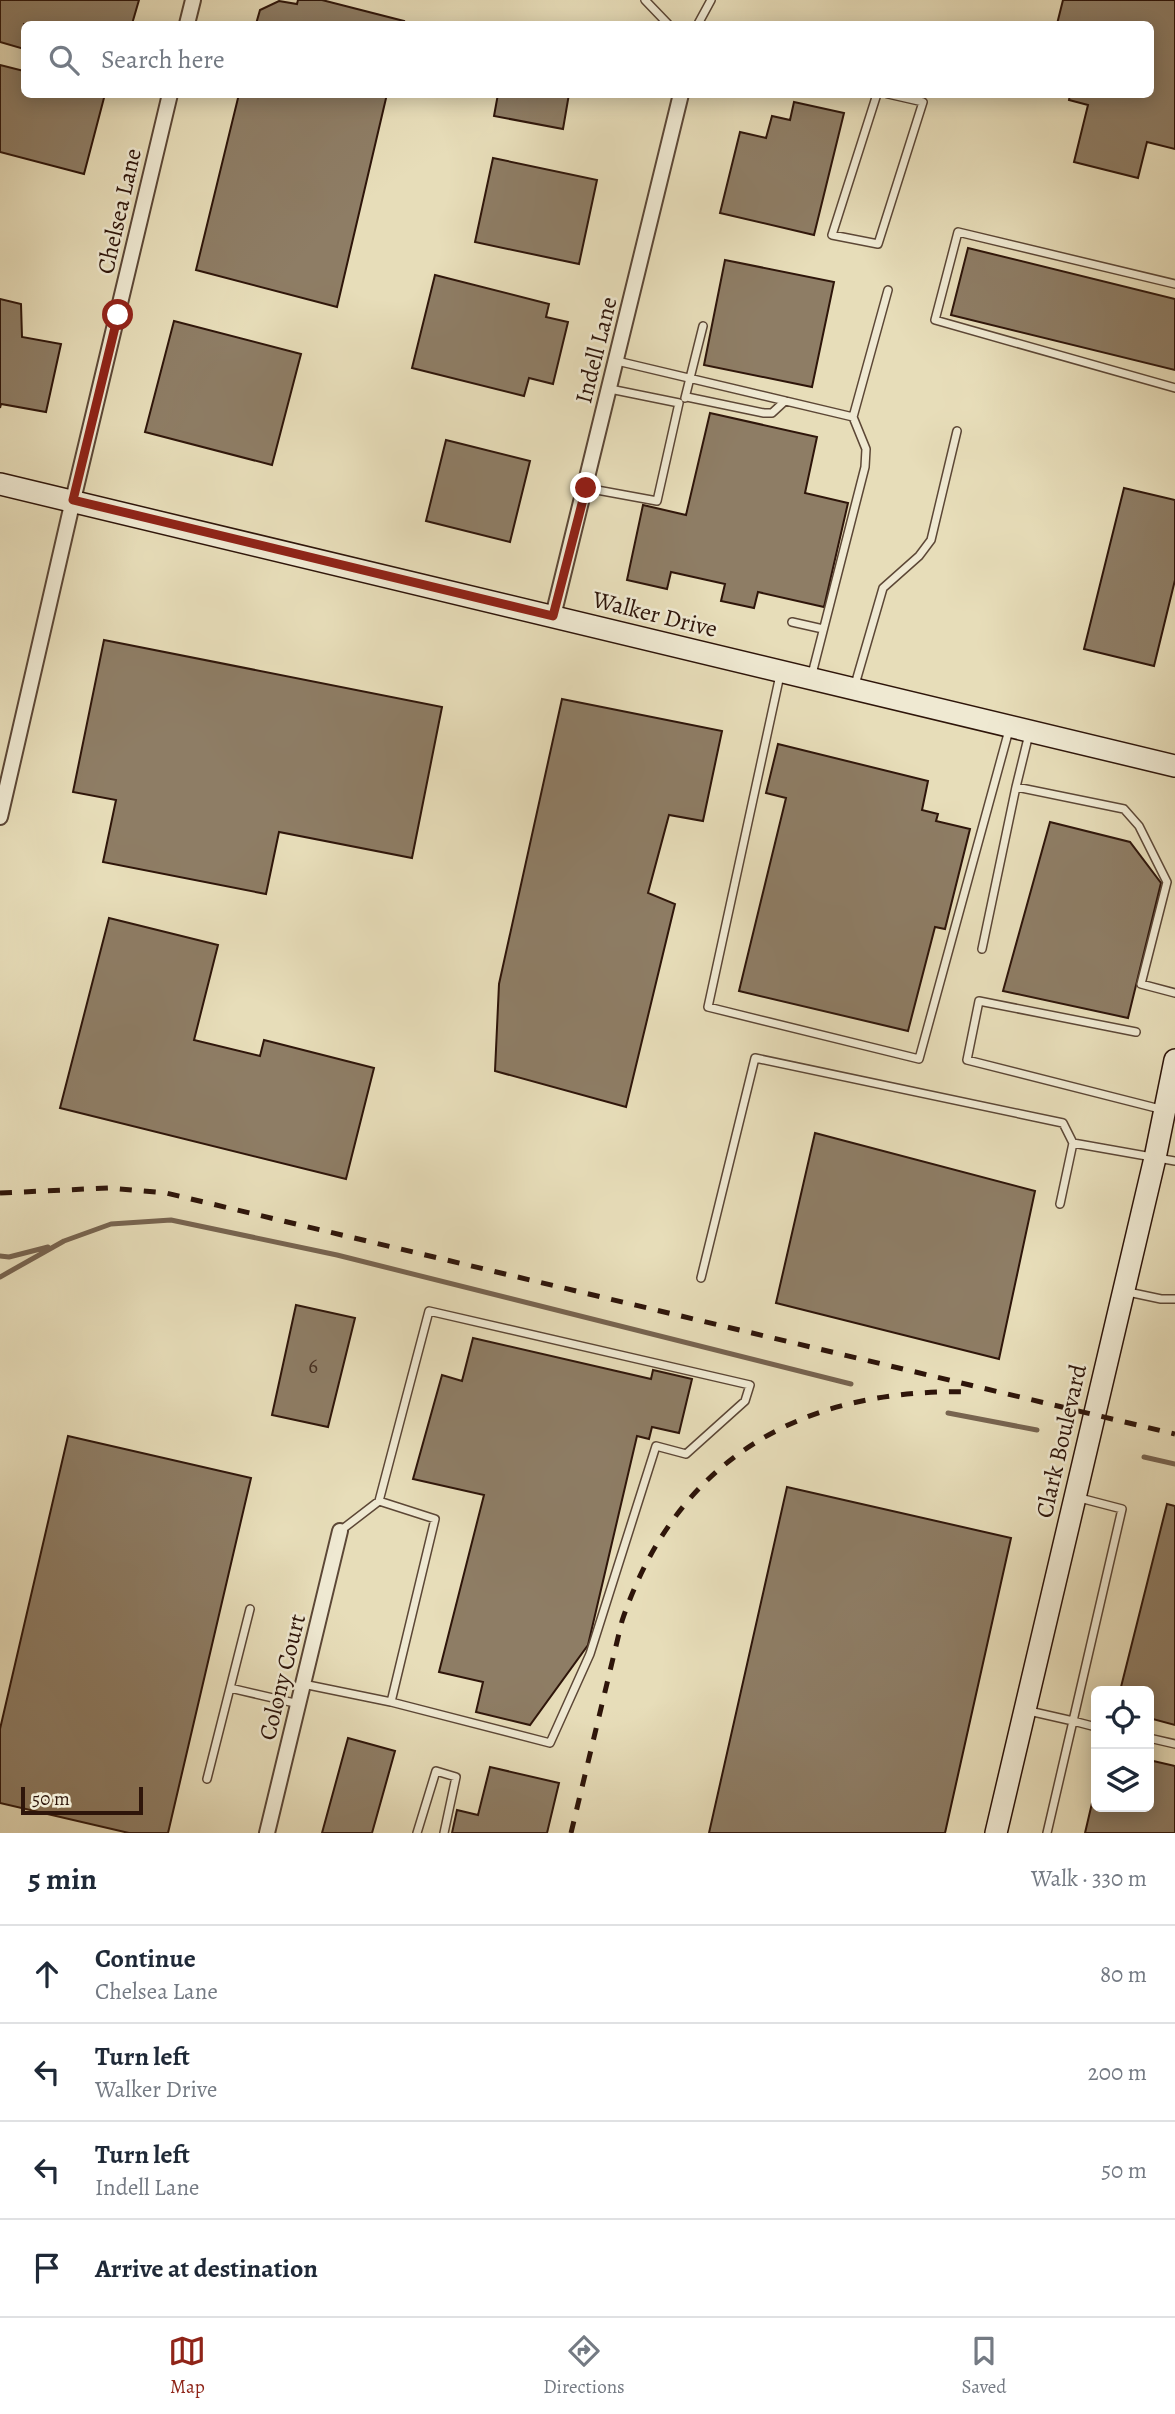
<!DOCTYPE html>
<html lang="en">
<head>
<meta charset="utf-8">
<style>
  body { margin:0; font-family:Alegreya,serif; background:#f6f6f7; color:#1f2937 }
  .controls { position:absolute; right:21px; bottom:21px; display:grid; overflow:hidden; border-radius:10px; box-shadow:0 4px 18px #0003 }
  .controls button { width:63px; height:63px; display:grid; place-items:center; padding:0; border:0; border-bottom:2px solid #e0e1e3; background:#fff; color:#1f2937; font:35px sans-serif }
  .scale { position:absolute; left:21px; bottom:18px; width:122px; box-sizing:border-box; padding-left:7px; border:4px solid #2e150a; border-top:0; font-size:19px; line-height:24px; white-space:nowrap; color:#2e150a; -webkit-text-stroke:5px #efe9d2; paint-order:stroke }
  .stop { position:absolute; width:21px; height:21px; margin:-16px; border:5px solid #8f2418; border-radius:50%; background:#fff }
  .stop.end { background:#8f2418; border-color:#fff; box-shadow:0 2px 7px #0008 }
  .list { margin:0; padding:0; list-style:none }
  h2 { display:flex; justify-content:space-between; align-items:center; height:91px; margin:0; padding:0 28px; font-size:30px }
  h2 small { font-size:23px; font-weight:400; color:#747a83 }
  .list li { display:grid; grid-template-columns:46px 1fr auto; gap:21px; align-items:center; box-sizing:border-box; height:98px; padding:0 28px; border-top:2px solid #e0e1e3 }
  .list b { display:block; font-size:26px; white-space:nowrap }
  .list p { margin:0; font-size:23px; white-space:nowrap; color:#747a83 }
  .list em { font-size:23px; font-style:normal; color:#747a83 }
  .icon { flex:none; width:38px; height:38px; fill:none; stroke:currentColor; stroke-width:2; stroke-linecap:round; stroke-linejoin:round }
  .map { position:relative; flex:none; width:1175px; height:1833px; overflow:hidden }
  .search { position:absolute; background:#fff; box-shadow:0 4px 18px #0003; left:21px; right:21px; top:21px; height:77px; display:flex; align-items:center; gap:18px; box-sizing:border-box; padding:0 24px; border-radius:10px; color:#747a83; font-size:26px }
  .sheet { height:483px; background:#fff }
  nav { display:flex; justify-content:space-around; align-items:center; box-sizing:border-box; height:98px; border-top:2px solid #e0e1e3; background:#fff; font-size:19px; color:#747a83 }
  nav a { display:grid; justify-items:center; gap:4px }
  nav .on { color:#8f2418 }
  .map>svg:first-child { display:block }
</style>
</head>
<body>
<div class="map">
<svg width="1175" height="1833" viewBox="0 0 1175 1833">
  <rect width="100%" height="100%" fill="#e7ddb9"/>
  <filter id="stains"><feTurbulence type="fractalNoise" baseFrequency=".00286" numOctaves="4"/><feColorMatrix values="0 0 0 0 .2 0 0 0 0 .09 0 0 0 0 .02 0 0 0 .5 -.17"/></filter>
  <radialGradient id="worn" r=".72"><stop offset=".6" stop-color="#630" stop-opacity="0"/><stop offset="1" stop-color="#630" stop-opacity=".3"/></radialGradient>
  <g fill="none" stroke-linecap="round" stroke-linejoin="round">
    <path stroke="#776450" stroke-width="5" d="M0,1256l9,1 39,-10
      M0,1277l64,-36 47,-17 60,-4 166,35 514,129
      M948,1413l89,17
      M1144,1457l31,7"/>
  </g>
  <path fill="#8e7d65" stroke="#2e150a" stroke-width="2" d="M0,0h139l-7,24h-108v25l-24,-7z
    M298,0h24l82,21 -1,3h-147l4,-14 19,-9 18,3z
    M1063,0h112v149l-28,-7 -9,36 -64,-16 14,-57 -19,-5 1,-6h80v-70h-93z
    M0,65l24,6v23h81l-21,80 -84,-22z
    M239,94h148l-50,213 -141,-37z
    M498,94h71l-6,35 -69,-13z
    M794,102l50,11 -30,122 -94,-22 20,-81 26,6 6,-22 18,4z
    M493,158l104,22 -18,84 -104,-22z
    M968,248l207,51v71l-224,-55z
    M725,260l109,22 -22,105 -108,-22z
    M435,275l114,29 -3,13 22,5 -15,62 -24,-6 -5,18 -112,-28z
    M0,299l21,5 1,33 39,7 -15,68 -45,-8 -1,4z
    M174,321l127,33 -29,111 -127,-33z
    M710,413l107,24 -12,56 43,10 -24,104 -66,-15 -4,16 -33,-7 4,-17 -54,-12 -4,17 -40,-9 16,-75 43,10z
    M446,440l84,21 -20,81 -84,-21z
    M1124,488l51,12v80l-21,86 -70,-17z
    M104,640l338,67 -30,151 -133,-26 -13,62 -163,-32 13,-62 -43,-8z
    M562,699l160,32 -19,90 -34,-6 -21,78 27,11 -49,203 -131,-36 4,-87z
    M778,744l150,37 -6,29 16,4 -2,7 34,8 -25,100 -10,-2 -27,104 -169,-40 47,-193 -20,-5z
    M1050,822l80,20 31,41 -33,135 -125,-27z
    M109,918l109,27 -24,95 66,16 4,-16 110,28 -28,111 -286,-71z
    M815,1133l220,58 -36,168 -223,-56z
    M296,1305l59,13 -27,109 -56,-12z
    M473,1338l178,41 2,-9 39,9 -13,54 -27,-6 -3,12 -12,-3 -49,209 -58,80 -54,-13 7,-30 -44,-10 45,-177 -71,-16 29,-104 20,6z
    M68,1436l183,42 -83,355h-39l-129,-30v-74z
    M787,1487l224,51 -66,295h-236z
    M1167,1504l8,2v219l-26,-7v-27h-29z
    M348,1738l47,13 -23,82h-50z
    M1149,1760l26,6v67h-90l11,-47v21h53z
    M490,1767l69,16 -12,50h-95l5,-23 21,5z"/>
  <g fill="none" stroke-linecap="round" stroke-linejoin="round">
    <g stroke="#5c4736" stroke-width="10">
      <path id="lane" d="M645,0l23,24
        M698,24l13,-24
        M877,94l-45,141 46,9 45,-142 -35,-8
        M1175,284l-217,-52 -23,88 240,68
        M617,361l236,56 35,-127
        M687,397l77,16h8l13,-12
        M685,398l18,-72
        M586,488l71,13 22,-98 -69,-14
        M792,622l31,7
        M780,675l-72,332 211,52 90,-329
        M811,678l54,-211 1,-18 -13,-32
        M854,688l29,-100 36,-32 12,-16 26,-109
        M1016,787l13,-53
        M982,949l34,-162 108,22 15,17 28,56 -26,102 34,9
        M1136,1032l-157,-31 -12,59 197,50
        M1060,1204l13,-61 102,18
        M701,1278l54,-220 308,65 10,20
        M1128,1292l33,7h14
        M1076,1497l46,12 -49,212 23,6
        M340,1531l39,-30 56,18 -44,183 159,41 40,-89 66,-208 30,8 59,-53 5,-16 -321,-74 -50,190
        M303,1684l88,18
        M230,1688l69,16
        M1029,1711l44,10 -26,112
        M1149,1738l26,6
        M207,1779l43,-170
        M417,1833l19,-62 20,6 -12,56"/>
    </g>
    <g stroke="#5c4736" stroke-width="18">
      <path id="street" d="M187,24l6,-24
        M553,616l128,-522
        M0,817l73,-317 97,-406
        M267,1833l73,-302"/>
    </g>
    <g stroke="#2e150a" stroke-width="24">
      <path id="secondary" d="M0,484l1175,282
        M996,1833l159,-675 20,-98"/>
    </g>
    <use href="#lane" stroke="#efe9d2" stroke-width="7"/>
    <use href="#street" stroke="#efe9d2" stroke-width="14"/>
    <use href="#secondary" stroke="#efe9d2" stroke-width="21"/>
    <path stroke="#2e150a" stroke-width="5" stroke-dasharray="12 12" stroke-linecap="butt" d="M0,1193l108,-5 58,5 1009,241
      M571,1833l51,-212c55,-164 182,-234 350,-229"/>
  </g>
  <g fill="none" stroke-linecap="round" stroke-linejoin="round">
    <path stroke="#8f2418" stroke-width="9" d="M118,315l-45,185 480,116 33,-128"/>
  </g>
  <g text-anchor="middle" stroke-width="5" stroke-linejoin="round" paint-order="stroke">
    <g font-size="21" fill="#462f21">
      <text x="313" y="1373">6</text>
    </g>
    <g font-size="24" fill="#2e150a" stroke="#efe9d2">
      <text transform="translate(119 211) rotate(-77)" y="8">Chelsea Lane</text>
      <text transform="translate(596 350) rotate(-76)" y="8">Indell Lane</text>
      <text transform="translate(655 614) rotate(14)" y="8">Walker Drive</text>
      <text transform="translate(1061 1441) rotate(-77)" y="8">Clark Boulevard</text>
      <text transform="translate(282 1677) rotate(-76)" y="8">Colony Court</text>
    </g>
  </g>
  <rect width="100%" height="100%" filter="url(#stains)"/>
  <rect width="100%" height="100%" fill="url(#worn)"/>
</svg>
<div class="controls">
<button><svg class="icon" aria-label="locate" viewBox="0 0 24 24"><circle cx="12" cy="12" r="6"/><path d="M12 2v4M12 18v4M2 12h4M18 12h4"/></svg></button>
<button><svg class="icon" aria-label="layers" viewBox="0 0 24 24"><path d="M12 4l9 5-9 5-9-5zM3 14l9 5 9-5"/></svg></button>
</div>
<div class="scale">50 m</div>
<div class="stop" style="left:118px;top:315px"></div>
<div class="stop end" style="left:586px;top:488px"></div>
<div class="search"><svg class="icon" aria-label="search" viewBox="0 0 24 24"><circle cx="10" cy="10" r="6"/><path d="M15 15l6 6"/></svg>Search here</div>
</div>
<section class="sheet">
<h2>5 min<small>Walk · 330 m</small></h2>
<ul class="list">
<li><svg class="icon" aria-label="ahead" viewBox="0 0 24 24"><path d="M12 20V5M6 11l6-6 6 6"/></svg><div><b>Continue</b><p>Chelsea Lane</p></div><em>80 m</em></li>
<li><svg class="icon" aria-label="left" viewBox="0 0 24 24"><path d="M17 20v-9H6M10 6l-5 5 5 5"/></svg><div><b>Turn left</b><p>Walker Drive</p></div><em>200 m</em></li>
<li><svg class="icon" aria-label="left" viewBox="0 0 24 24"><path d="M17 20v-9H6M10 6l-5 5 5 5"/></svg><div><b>Turn left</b><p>Indell Lane</p></div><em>50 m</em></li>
<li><svg class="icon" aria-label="arrive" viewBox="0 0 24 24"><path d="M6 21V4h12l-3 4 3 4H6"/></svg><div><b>Arrive at destination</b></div></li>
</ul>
</section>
<nav>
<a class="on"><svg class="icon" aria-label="map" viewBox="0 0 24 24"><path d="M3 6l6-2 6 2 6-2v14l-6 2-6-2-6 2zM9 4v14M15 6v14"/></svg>Map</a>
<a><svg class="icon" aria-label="directions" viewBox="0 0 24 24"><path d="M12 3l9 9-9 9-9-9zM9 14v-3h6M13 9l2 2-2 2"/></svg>Directions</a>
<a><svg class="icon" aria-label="saved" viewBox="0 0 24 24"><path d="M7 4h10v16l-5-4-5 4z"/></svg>Saved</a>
</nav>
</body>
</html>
